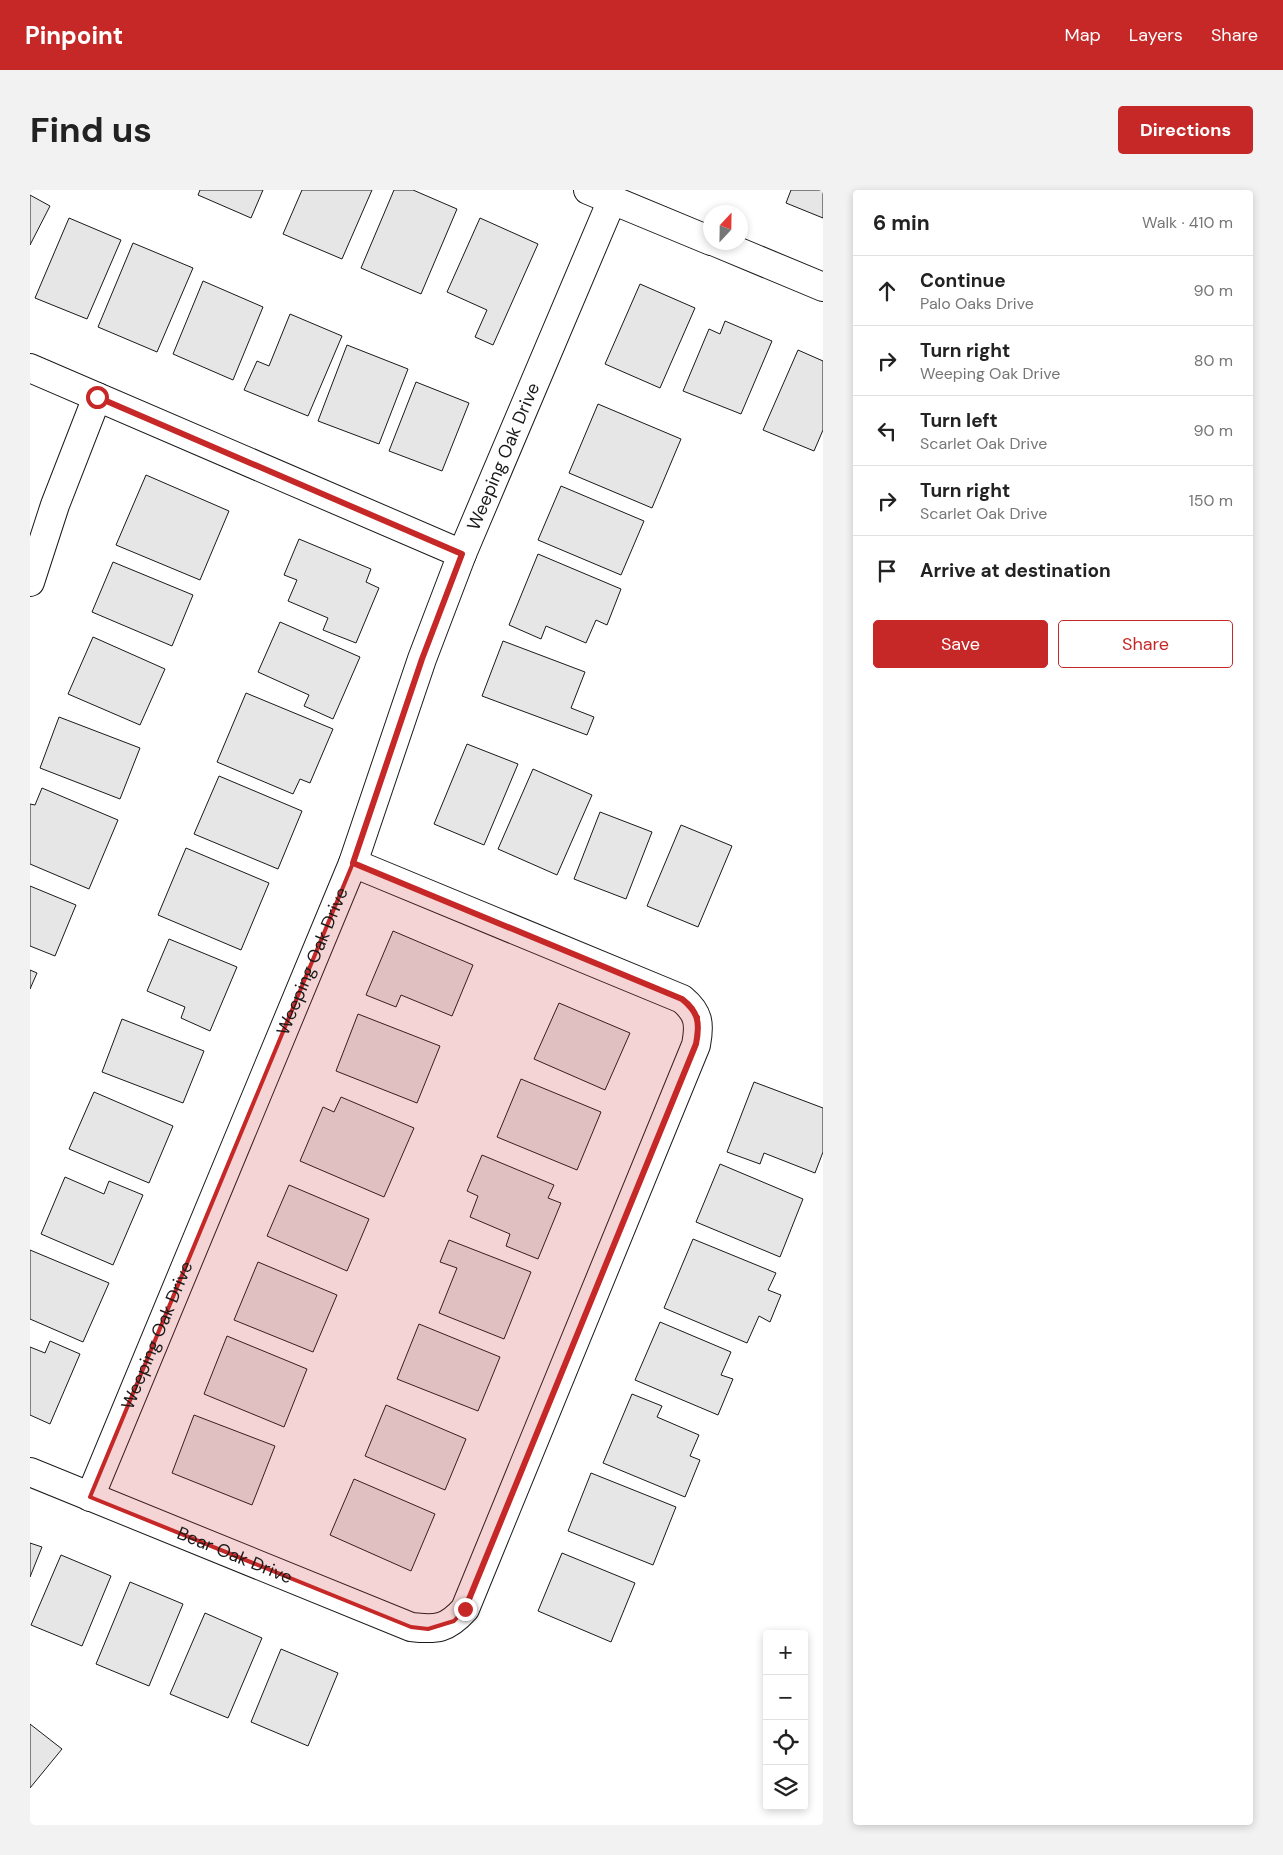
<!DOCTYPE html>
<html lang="en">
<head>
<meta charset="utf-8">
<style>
  body { margin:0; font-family:"DM Sans",sans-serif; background:#f2f2f2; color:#222 }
  .controls { position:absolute; right:15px; bottom:15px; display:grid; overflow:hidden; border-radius:5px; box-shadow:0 2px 8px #0003 }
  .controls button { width:45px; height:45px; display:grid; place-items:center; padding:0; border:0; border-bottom:1px solid #e0e0e0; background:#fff; color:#222; font:25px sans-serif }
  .compass { position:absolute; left:673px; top:15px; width:45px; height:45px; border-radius:50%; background:#fff; box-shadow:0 2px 8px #0003; rotate:22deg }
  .stop { position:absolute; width:15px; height:15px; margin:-11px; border:4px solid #c62828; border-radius:50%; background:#fff }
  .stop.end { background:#c62828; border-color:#fff; box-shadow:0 1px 5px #0008 }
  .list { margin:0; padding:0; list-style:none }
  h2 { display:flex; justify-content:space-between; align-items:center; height:65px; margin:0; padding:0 20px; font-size:21px }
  h2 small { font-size:16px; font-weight:400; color:#767676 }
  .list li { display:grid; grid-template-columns:32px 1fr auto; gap:15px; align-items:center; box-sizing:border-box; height:70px; padding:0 20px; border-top:1px solid #e0e0e0 }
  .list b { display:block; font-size:19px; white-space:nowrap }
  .list p { margin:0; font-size:16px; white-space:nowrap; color:#767676 }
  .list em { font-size:16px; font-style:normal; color:#767676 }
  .actions { display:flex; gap:10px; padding:15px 20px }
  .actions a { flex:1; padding:11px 0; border:1px solid #c62828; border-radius:5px; text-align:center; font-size:18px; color:#c62828 }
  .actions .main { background:#c62828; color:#fff }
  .icon { flex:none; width:28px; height:28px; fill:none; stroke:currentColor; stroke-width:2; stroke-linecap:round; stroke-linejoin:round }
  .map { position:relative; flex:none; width:793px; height:1635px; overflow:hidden; border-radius:5px }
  header { display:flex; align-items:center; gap:30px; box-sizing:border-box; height:70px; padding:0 25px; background:#c62828; color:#fff }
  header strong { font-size:24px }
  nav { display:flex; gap:28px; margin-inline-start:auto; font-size:18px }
  .intro { display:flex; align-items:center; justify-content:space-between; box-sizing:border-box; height:120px; padding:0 30px }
  h1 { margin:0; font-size:35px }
  .button { padding:12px 22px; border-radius:5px; background:#c62828; color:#fff; font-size:18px; font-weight:700 }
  main { display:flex; gap:30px; padding:0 30px }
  aside { flex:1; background:#fff; border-radius:5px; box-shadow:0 2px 8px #0003 }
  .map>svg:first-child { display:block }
</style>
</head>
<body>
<header>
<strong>Pinpoint</strong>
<nav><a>Map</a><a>Layers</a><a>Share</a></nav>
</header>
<div class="intro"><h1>Find us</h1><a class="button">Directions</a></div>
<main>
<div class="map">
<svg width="793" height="1635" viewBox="0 0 793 1635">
  <rect width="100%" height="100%" fill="#fff"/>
  <path fill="#e6e6e6" stroke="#1a1a1a" d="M170,0h63l-12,28 -53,-23z
    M272,0h70l-30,69 -59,-25z
    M364,0h19l44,19 -36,85 -60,-26z
    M761,0h32v28l-37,-15z
    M0,5l20,11 -20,39z
    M39,28l52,22 -34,79 -52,-21z
    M450,28l58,26 -45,101 -18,-8 12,-27 -40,-18z
    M103,53l60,25 -36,84 -59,-25z
    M173,91l60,26 -30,73 -60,-26z
    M610,94l55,24 -35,80 -55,-24z
    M260,124l52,22 -34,80 -64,-26 13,-29 12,5z
    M695,131l47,20 -31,73 -58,-23 26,-62 11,5z
    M317,155l61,24 -29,75 -61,-23z
    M768,160l25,11v69l-9,21 -51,-21z
    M386,192l53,21 -27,68 -53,-20z
    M568,214l83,35 -29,69 -83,-35z
    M116,285l83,36 -29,69 -84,-35z
    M531,296l83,35 -23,54 -83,-35z
    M269,349l72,30 -5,13 13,6 -23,55 -33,-13 5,-12 -40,-17 9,-21 -13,-5z
    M508,364l83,35 -14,36 -11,-5 -10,23 -40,-17 -5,13 -32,-14z
    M83,372l80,33 -21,51 -80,-34z
    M250,432l80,35 -27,62 -29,-13 5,-11 -51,-23z
    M63,447l72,32 -25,56 -72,-31z
    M473,451l82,31 -14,36 23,9 -7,18 -105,-39z
    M216,503l87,36 -23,54 -10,-4 -7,15 -76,-32z
    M29,527l81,31 -20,51 -80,-31z
    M437,554l51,20 -34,81 -50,-21z
    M503,579l59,26 -35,80 -59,-26z
    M189,586l83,35 -24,58 -84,-35z
    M12,598l76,32 -29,69 -59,-25v-60l5,1z
    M570,622l52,20 -26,67 -52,-20z
    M651,635l51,21 -34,81 -51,-21z
    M156,658l83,35 -28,67 -83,-35z
    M0,696l46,19 -21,51 -25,-10z
    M363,741l80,34 -21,51 -51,-21 -5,12 -30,-12z
    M139,749l68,28 -27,64 -29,-13 4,-11 -38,-16z
    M0,780l7,3 -7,16z
    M529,813l71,30 -25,57 -71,-31z
    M328,824l82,32 -23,57 -81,-32z
    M92,829l82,32 -21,52 -81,-31z
    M491,889l80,33 -24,58 -80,-33z
    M724,892l69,26v44l-8,21 -51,-20 -4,11 -33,-12z
    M64,902l79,34 -24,57 -80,-34z
    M311,907l73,31 -30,69 -84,-36 23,-54 11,5z
    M452,965l72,30 -6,13 13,5 -23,56 -32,-13 4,-12 -40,-17 8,-21 -11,-5z
    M690,974l83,35 -23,58 -84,-35z
    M35,987l39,17 5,-13 34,14 -30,70 -72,-31z
    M259,995l80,34 -22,52 -80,-35z
    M663,1049l83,34 -8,17 13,5 -11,27 -11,-6 -12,27 -83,-35z
    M419,1050l82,32 -27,67 -65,-26 18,-45 -17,-6z
    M0,1060l79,33 -26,59 -53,-23z
    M228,1072l79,33 -24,57 -79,-32z
    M630,1132l71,30 -10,23 12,4 -15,36 -83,-35z
    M389,1134l81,33 -22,54 -81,-32z
    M197,1146l80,33 -23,58 -80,-33z
    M20,1151l30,13 -30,70 -20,-9v-68l15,6z
    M602,1204l30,12 -5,11 42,18 -9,21 10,4 -15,37 -82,-34z
    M356,1215l80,34 -21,51 -80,-34z
    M164,1225l81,31 -23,59 -80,-32z
    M561,1283l85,34 -23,58 -85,-34z
    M324,1289l81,35 -24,57 -81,-36z
    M0,1353l12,4 -12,30z
    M532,1363l73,30 -24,59 -73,-31z
    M31,1365l50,21 -29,70 -51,-21z
    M100,1392l53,22 -34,82 -53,-22z
    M175,1423l57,25 -34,80 -58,-24z
    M251,1459l57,24 -30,73 -57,-24z
    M0,1534l32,25 -32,39z"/>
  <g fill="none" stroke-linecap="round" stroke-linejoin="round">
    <g stroke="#1a1a1a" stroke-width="30">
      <g id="minor">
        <path d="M558,0l123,51"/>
        <path d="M685,52l108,45"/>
        <path d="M0,178l432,186"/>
        <path d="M0,392l25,-77 42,-108"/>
        <path id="s1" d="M0,1282l381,155c26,3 36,2 54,-18l231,-564c4,-21 3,-32 -14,-46l-329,-136"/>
        <path id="s2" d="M60,1307l263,-634 69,-204 40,-105 150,-354"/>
      </g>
    </g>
    <use href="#minor" stroke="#fff" stroke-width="28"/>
  </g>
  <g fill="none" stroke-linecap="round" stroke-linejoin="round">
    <path stroke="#c62828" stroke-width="6" d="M67,207l365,157 -40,105 -69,204 329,136c17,13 18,25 14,45l-231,565"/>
  </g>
  <path fill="#c62828" fill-opacity="0.2" stroke="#c62828" stroke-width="4" stroke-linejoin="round" d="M323,673l329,136 16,18 -2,28 -231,564 -11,12 -26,8 -17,-2 -321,-130z"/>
  <g text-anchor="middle" stroke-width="4" stroke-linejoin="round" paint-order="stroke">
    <g font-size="18" fill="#1a1a1a" stroke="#fff">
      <text dy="6" stroke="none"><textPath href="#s2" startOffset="1120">Weeping Oak Drive</textPath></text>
      <text dy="6" stroke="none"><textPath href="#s2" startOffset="580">Weeping Oak Drive</textPath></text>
      <text dy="6" stroke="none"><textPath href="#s2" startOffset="175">Weeping Oak Drive</textPath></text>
      <text dy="6" stroke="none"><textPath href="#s1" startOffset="221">Bear Oak Drive</textPath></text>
    </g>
  </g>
</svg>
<div class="controls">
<button>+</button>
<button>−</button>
<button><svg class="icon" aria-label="locate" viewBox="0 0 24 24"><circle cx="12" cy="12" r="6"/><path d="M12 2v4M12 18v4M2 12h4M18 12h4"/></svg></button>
<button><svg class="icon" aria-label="layers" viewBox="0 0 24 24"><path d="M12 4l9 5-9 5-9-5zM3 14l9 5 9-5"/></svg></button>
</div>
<svg class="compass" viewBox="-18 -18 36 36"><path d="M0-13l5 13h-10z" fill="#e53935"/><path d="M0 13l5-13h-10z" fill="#767676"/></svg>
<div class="stop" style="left:67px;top:207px"></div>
<div class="stop end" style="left:435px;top:1419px"></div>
</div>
<aside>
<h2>6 min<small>Walk · 410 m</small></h2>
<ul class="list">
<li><svg class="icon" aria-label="ahead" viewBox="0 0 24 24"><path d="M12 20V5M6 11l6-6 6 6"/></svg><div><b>Continue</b><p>Palo Oaks Drive</p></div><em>90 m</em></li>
<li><svg class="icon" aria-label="right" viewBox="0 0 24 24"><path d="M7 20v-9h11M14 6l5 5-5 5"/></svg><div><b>Turn right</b><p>Weeping Oak Drive</p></div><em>80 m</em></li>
<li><svg class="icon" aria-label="left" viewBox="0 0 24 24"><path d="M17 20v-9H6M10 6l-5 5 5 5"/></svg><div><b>Turn left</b><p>Scarlet Oak Drive</p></div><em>90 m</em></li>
<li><svg class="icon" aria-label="right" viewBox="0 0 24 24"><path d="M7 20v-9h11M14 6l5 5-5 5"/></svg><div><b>Turn right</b><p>Scarlet Oak Drive</p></div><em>150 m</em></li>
<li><svg class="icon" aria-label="arrive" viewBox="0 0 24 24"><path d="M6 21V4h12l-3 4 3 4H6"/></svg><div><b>Arrive at destination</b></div></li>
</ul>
<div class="actions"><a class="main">Save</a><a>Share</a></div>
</aside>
</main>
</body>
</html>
